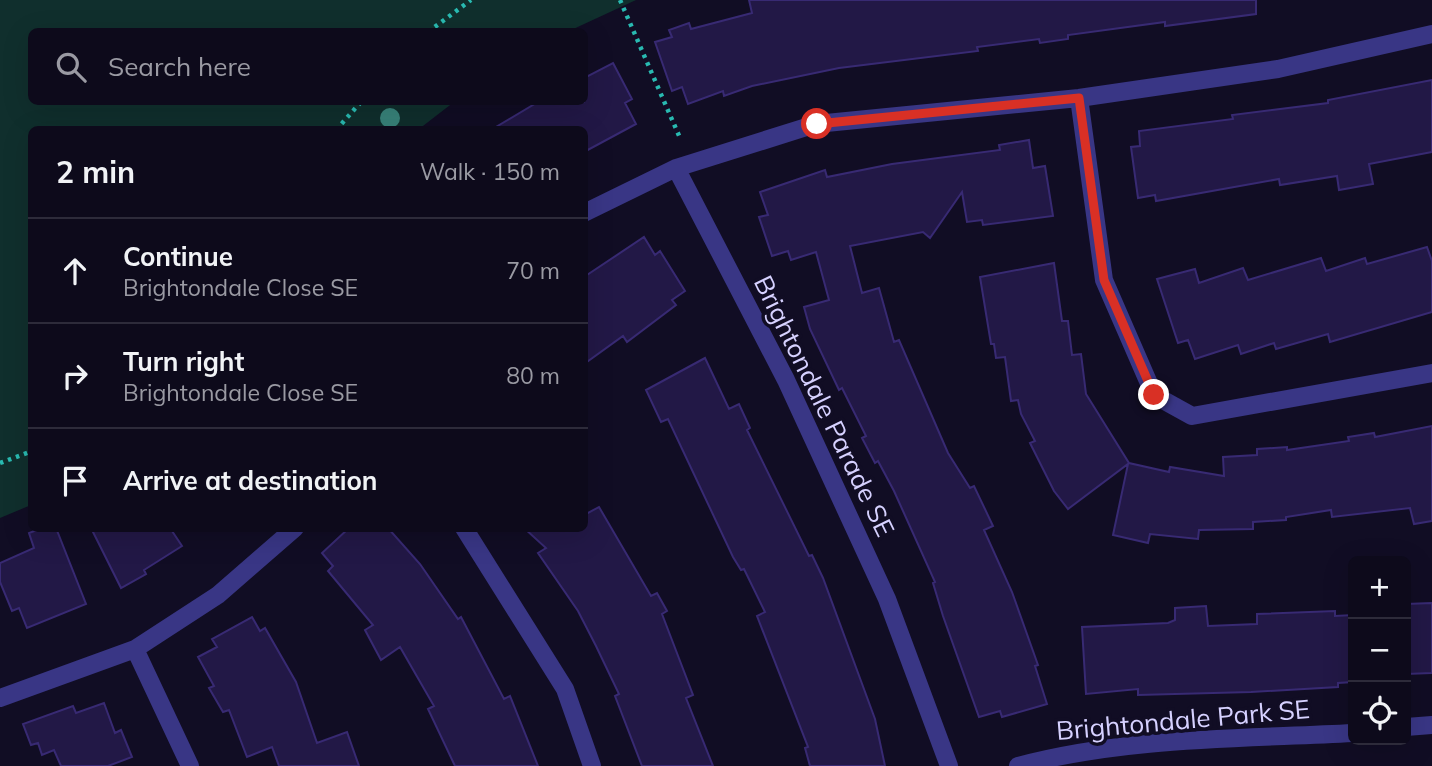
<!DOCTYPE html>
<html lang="en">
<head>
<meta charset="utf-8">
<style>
  body { margin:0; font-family:Mulish,sans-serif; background:#1b1828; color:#f1f3f6 }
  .controls { position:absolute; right:21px; bottom:21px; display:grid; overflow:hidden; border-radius:10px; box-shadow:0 7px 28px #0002 }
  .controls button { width:63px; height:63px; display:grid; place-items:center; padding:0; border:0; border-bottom:2px solid #2d2b3a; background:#0d0a1b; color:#f1f3f6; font:35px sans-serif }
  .stop { position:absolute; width:21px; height:21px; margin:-16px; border:5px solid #d93025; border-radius:50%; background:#fff }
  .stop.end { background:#d93025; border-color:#fff; box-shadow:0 2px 7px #0008 }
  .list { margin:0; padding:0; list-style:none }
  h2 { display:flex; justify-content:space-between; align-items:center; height:91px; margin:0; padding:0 28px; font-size:30px }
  h2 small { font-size:23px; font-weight:400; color:#9a9aa3 }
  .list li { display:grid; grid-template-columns:46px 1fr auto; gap:21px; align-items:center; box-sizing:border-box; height:105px; padding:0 28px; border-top:2px solid #2d2b3a }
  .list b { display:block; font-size:26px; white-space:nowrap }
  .list p { margin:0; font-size:23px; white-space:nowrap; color:#9a9aa3 }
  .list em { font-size:23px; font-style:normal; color:#9a9aa3 }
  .icon { flex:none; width:38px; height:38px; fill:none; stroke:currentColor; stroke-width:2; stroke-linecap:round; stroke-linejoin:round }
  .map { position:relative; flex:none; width:1432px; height:766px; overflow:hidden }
  .search { position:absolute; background:#0d0a1b; box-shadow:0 7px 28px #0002; left:28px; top:28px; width:560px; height:77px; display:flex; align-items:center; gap:18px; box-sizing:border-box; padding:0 24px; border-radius:10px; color:#9a9aa3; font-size:26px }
  .panel { position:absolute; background:#0d0a1b; box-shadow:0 7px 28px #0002; left:28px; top:126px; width:560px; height:406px; border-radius:10px }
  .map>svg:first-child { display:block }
</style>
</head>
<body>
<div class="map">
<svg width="1432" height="766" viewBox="0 0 1432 766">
  <rect width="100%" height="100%" fill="#110d24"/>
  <path fill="#102f2d" d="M0,0h636l-67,31 -537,1v70h422l-35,27 -387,1 -1,375 -31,13z"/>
  <path fill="#221846" stroke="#382a73" stroke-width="2" d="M749,0h507v14l-91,12v-4l-97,13v4l-28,4 -1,-4 -62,8 1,4 -139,17 -87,18 -28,10 -1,-5 -35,13 -6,-17 -10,4 -17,-49 17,-5 -3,-7 20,-7 2,6 61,-16z
    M613,63l19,36 -7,4 11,21 -52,28v-22h-93l47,-28h46v-24z
    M1432,80v72l-63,12 4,20 -34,6 -2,-14 -57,9 -1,-6 -123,22 -1,-6 -17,3 -7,-51 9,-1 -1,-15 94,-12 -1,-4 96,-12v-3z
    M1029,140l4,28 12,-2 8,50 -70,9 -1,-5 -15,2 -5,-30 -32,46 -7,-6 -73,14 12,47 17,-5 15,54 5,-2 49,113 22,35 4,-2 19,40 -9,4 28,62 26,73 -3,1 12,38 -45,13 -2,-6 -21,6 -36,-101 -10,-33 2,-1 -41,-91 -16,-30 -3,2 -13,-25 4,-2 -24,-48 -3,2 -29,-61 -6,-22 25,-7 -13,-48 -25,8 -3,-9 -16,5 -13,-39 9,-2 -8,-23 65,-22 2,7 65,-13 108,-14 -1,-5z
    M644,237l11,18 5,-4 25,40 -13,9 4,5 -49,37 -4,-6 -39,28v-87z
    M1427,247l5,14v51l-102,30 -2,-8 -52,15 -2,-6 -33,11 -3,-9 -43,14 -7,-19 -10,3 -21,-64 38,-10 4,14 44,-15 5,12 73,-22 5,13 39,-13 2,6z
    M1054,263l8,58h6l4,34 9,-1 5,40 43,69 40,9 1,-5 54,9 -1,-19 34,-2v-6l30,-2v3l62,-9 -1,-4 26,-4 1,4 57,-11v95l-18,3 -4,-16 -78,9 -1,-7 -45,7v3l-33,2v7l-54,1 -1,9 -48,-5 -2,9 -35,-8 15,-71 -60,45 -14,-18 -24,-48 5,-2 -14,-27 -3,-14 -7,1 -6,-44 -9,1 -2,-14h-3l-11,-67z
    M705,358l24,51 10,-5 11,24 -3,2 62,126 3,-1 11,23 52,141 10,47h-75l-5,-18 3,-1 -51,-131 8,-4 -21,-43 -3,1 -8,-13 -65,-138 -7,3 -15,-32z
    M599,507l52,89 6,-3 10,18 -5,3 31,81 -7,3 27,68h-71l-27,-70 4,-2 -23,-48 -18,-35 -40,-58 8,-5 -22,-20h60v-13z
    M42,528h14l30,76 -59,24 -8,-20 -7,3 -12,-29v-19l34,-15 -5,-15z
    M91,528h79l12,18 -38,24 2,4 -25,14z
    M349,528h39l32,36 38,55 3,-2 43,82 6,-3 28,70h-83l-27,-57 6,-3 -34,-59 -19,13 -16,-30 8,-5 -45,-54 5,-5 -11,-13z
    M1432,603v70l-26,1v-70z
    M1206,606l2,20 49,-2v-10l78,-3v5l18,-1v67l-15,1v4l-87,5 -113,3v-6l-52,5 -4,-67 86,-4 7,-3v-12z
    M252,617l8,14 5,-3 31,54 21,61 30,-11 12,34h-80l-7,-19 -25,10 -18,-47 -6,2 -14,-24 5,-2 -16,-29 19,-10 -5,-8z
    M104,703l11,30 6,-3 11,27 -24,9h-47l-7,-16 -12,5 -4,-12 -7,2 -8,-21 50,-18 3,7z"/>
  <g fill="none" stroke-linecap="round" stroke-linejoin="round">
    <path stroke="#29bab1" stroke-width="4.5" stroke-dasharray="3.5 5" stroke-linecap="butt" d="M620,0l60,138
      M428,32l43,-32
      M336,130l25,-28
      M0,463l32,-12"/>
    <path stroke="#393685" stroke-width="18" d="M1079,98l25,182 50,115 38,21 240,-43
      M676,168l110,212 101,219 62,167
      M584,213l92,-45 140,-44 263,-26 199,-29 154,-35
      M464,528l101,161 27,77
      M135,649l55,117
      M0,698l135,-49 83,-54 77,-67
      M1406,727l26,-2
      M1018,766c108,-29 223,-27 335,-33"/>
  </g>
  <circle fill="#38837a" cx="390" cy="118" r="10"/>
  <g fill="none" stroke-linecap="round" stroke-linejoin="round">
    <path stroke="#d93025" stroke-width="9" d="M817,124l262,-26 25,182 50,115"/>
  </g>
  <g text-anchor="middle" stroke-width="7" stroke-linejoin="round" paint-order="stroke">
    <g font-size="26" fill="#d6d1ff" stroke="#110d24">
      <text transform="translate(824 406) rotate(64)" y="9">Brightondale Parade SE</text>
      <text transform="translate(1183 720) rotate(-5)" y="9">Brightondale Park SE</text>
    </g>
  </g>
</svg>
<div class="controls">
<button>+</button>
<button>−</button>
<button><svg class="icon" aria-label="locate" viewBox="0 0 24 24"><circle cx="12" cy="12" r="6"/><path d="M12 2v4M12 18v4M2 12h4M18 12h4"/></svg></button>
</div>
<div class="stop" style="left:817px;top:124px"></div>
<div class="stop end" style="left:1154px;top:395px"></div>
<div class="search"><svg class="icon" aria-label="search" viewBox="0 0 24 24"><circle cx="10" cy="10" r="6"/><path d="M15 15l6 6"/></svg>Search here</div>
<section class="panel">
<h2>2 min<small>Walk · 150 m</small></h2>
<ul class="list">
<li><svg class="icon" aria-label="ahead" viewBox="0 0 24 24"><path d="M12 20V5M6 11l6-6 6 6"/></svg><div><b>Continue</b><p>Brightondale Close SE</p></div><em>70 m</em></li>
<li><svg class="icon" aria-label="right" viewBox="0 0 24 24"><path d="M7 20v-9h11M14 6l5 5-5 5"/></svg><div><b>Turn right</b><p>Brightondale Close SE</p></div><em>80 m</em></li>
<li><svg class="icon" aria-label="arrive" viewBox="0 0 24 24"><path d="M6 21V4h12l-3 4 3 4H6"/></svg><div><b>Arrive at destination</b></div></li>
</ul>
</section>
</div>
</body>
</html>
